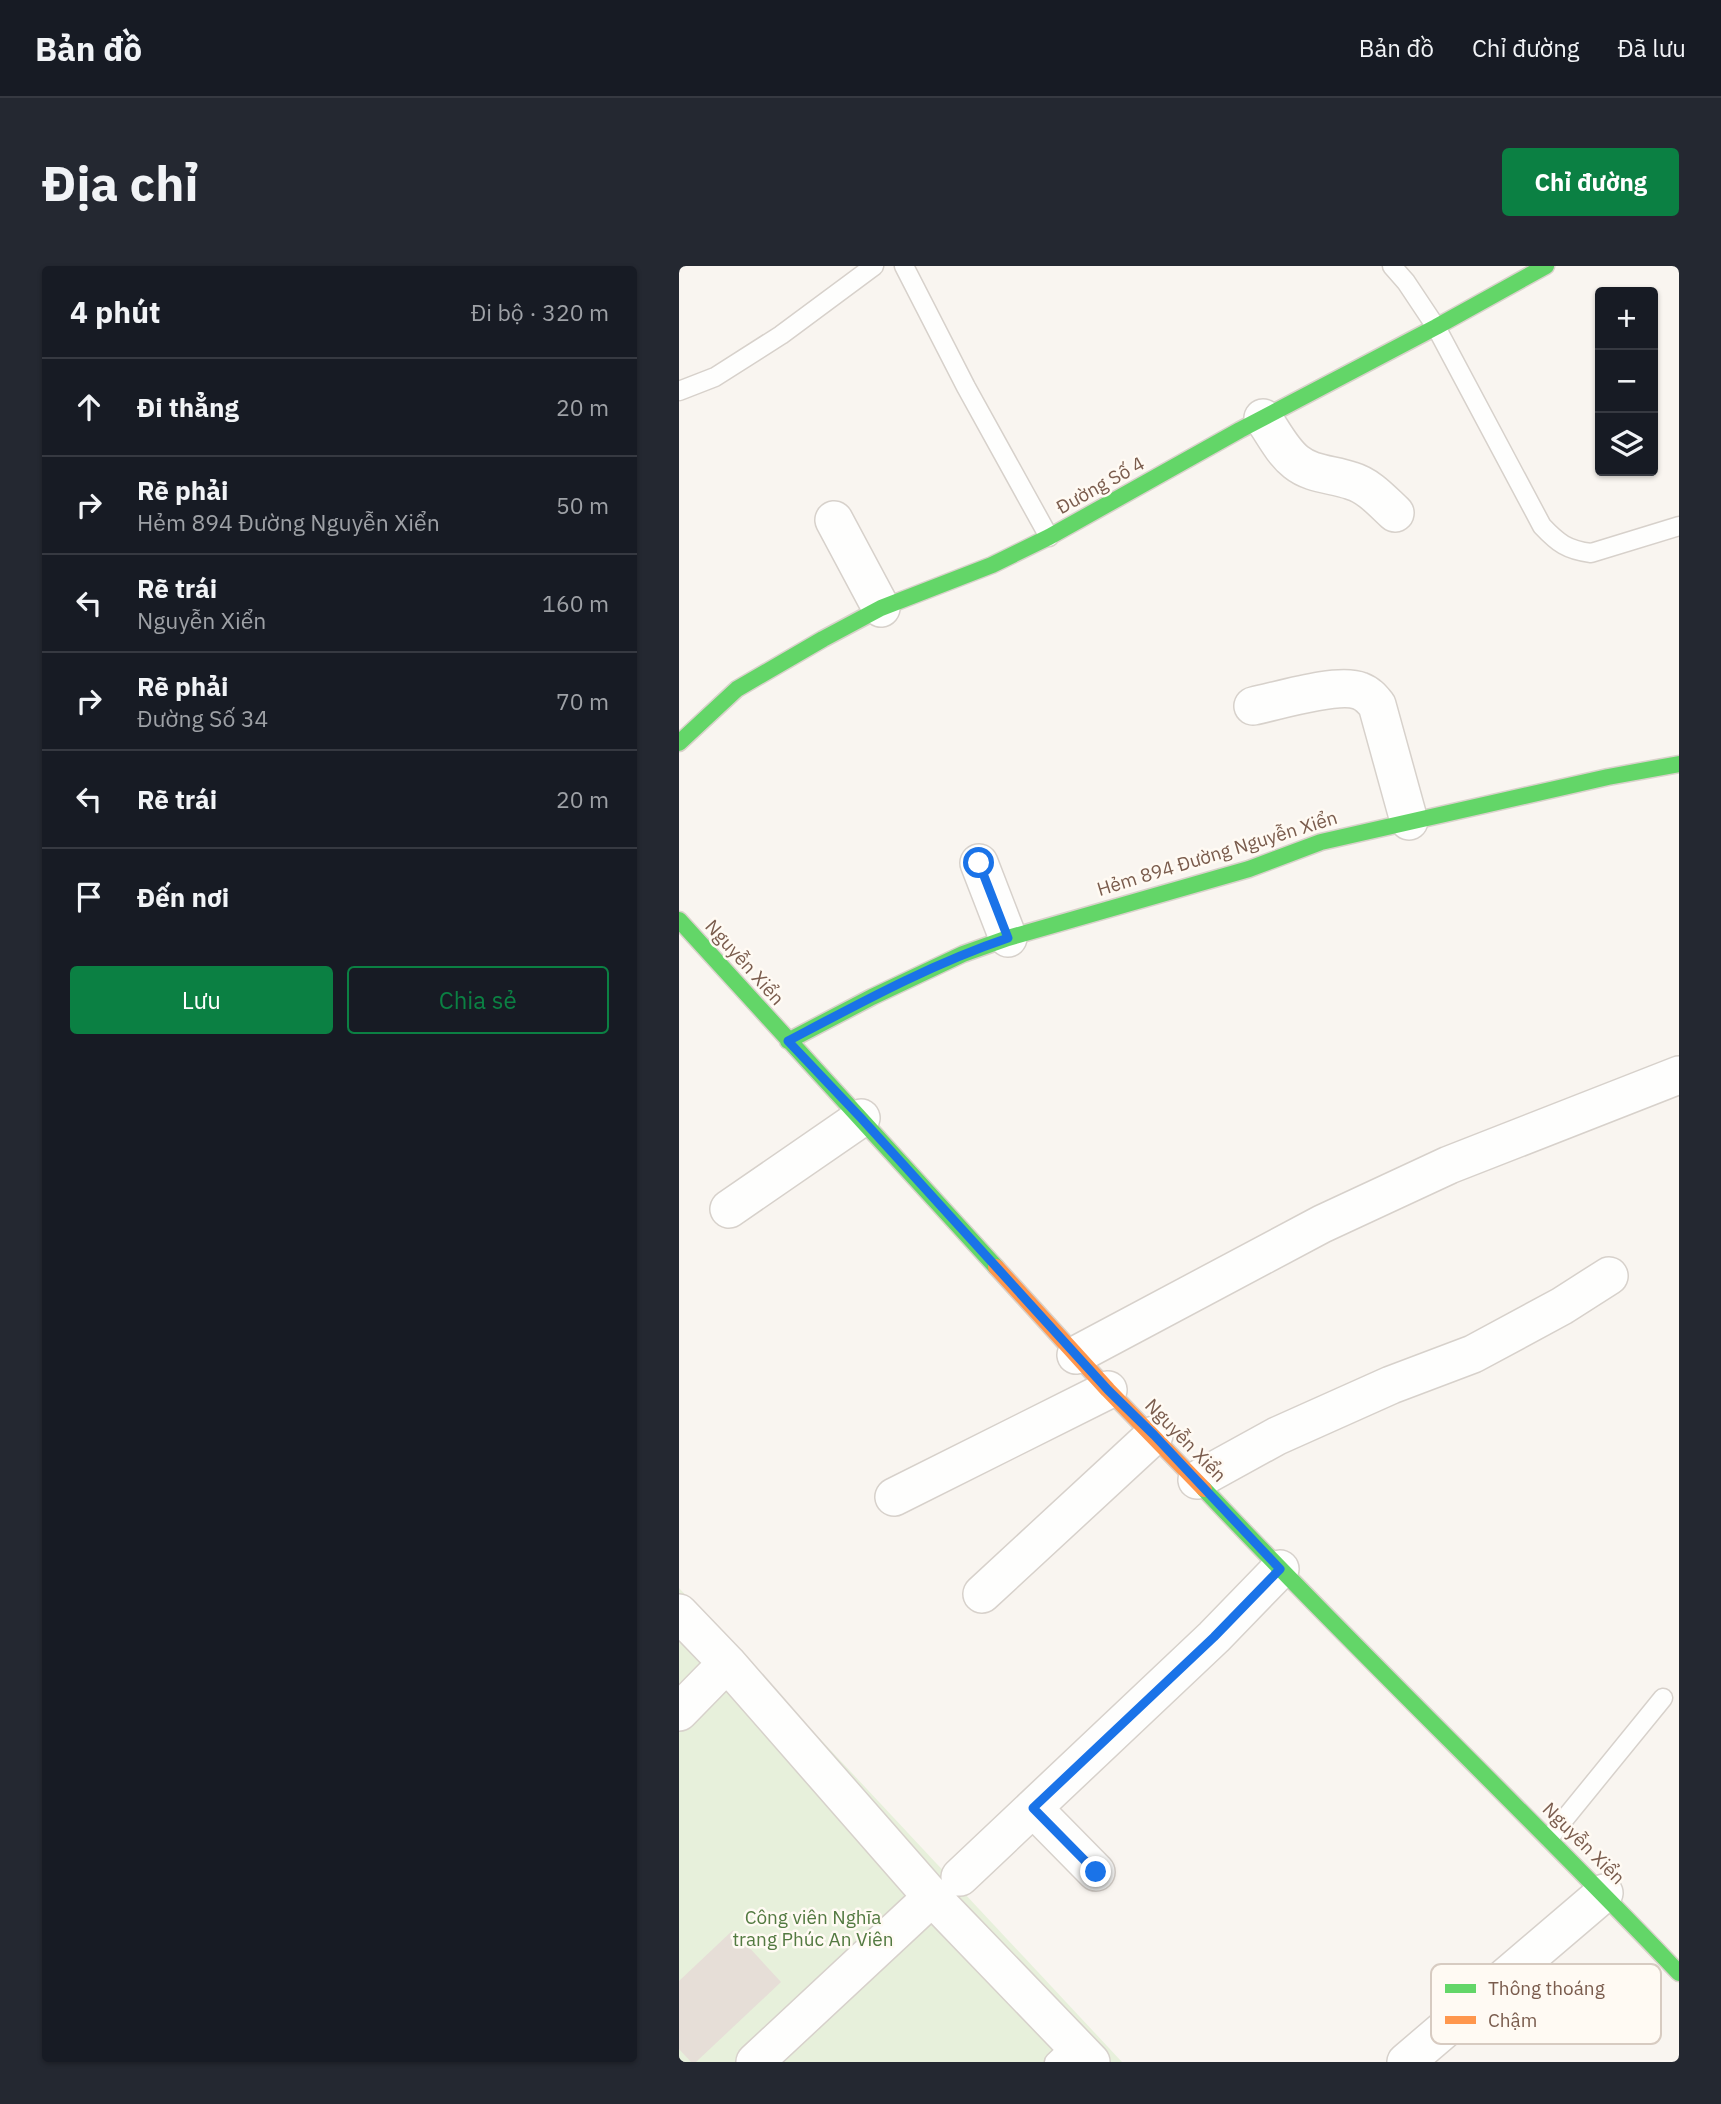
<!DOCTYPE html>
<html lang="vi">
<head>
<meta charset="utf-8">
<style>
  body { margin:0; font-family:"IBM Plex Sans",sans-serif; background:#242831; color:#f1f3f6 }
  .controls { position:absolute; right:21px; top:21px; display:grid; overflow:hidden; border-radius:7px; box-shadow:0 2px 5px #0004 }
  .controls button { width:63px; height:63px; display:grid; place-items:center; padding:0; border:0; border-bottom:2px solid #363941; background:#171b24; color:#f1f3f6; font:35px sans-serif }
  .stop { position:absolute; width:21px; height:21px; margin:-16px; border:5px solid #1a73e8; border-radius:50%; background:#fff }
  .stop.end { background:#1a73e8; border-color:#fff; box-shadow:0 2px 7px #0008 }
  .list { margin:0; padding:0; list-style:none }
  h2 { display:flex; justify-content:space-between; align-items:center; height:91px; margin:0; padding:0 28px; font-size:30px }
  h2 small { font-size:23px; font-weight:400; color:#9ea1a6 }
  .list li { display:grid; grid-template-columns:46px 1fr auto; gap:21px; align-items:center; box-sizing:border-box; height:98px; padding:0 28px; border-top:2px solid #363941 }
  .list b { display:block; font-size:26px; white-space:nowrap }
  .list p { margin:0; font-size:23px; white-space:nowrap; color:#9ea1a6 }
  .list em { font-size:23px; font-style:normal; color:#9ea1a6 }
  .actions { display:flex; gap:14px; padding:21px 28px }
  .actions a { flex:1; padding:16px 0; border:2px solid #0b8043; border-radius:7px; text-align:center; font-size:24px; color:#0b8043 }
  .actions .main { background:#0b8043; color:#fff }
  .icon { flex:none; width:38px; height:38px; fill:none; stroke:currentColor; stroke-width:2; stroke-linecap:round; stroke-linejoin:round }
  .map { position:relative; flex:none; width:1000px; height:1796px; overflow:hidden; border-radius:7px }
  header { display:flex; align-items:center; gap:42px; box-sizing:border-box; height:98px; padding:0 35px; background:#171b24; border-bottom:2px solid #363941 }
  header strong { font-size:33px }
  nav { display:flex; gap:38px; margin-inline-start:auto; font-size:24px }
  .intro { display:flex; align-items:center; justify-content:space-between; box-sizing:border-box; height:168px; padding:0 42px }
  h1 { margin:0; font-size:49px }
  .button { padding:18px 32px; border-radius:7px; background:#0b8043; color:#fff; font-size:24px; font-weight:700 }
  main { display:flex; gap:42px; padding:0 42px }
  aside { flex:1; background:#171b24; border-radius:7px; box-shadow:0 2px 5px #0004 }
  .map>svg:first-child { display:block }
</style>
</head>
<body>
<header>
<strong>Bản đồ</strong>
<nav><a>Bản đồ</a><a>Chỉ đường</a><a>Đã lưu</a></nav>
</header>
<div class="intro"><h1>Địa chỉ</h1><a class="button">Chỉ đường</a></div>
<main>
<aside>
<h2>4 phút<small>Đi bộ · 320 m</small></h2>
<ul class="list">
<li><svg class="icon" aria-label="ahead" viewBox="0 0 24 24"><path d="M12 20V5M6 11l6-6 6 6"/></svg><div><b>Đi thẳng</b></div><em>20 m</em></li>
<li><svg class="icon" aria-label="right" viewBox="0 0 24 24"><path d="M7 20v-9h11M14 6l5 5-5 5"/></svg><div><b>Rẽ phải</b><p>Hẻm 894 Đường Nguyễn Xiển</p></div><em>50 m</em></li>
<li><svg class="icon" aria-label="left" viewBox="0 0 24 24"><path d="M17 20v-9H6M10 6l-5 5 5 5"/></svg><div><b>Rẽ trái</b><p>Nguyễn Xiển</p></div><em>160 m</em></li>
<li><svg class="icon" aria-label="right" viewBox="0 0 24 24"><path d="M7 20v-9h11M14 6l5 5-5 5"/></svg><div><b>Rẽ phải</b><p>Đường Số 34</p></div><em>70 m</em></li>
<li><svg class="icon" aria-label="left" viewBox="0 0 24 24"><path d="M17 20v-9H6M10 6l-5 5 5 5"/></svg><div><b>Rẽ trái</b></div><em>20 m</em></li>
<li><svg class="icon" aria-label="arrive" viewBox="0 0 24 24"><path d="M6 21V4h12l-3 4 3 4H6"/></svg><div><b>Đến nơi</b></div></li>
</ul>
<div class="actions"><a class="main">Lưu</a><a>Chia sẻ</a></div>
</aside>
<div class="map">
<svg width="1000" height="1796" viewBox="0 0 1000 1796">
  <rect width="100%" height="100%" fill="#f9f5f0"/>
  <path fill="#e7f0db" d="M0,1322l443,474h-443z"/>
  <path fill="#e6ded7" d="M54,1664l48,52 -85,80h-5l-12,-13v-68z"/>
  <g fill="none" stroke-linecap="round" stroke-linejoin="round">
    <g stroke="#d7d1cb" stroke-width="21">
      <path id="lane" d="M225,0l62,121 83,150
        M713,0l14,16 30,45 106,199c16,17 25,24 49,27l88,-27
        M0,125l36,-14 66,-42 93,-69
        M870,1572l114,-140
        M375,1796l20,-19"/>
    </g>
    <g stroke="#d7d1cb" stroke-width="40">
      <path id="street" d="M584,152c10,14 19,33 33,44 16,13 37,12 56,19 17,5 30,20 43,32
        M155,254l47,88
        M574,440c25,-5 85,-24 107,-15 8,3 12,8 17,14l32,116
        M300,597l29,75
        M50,943l132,-91
        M397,1089l246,-131 127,-59 230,-90
        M518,1214l80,-44 114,-51 82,-31 89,-48 47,-30
        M215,1231l214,-107
        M303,1328l172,-159
        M0,1347l48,50 205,234 159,165
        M0,1446l48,-49
        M354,1542l63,64
        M281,1611l254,-240 66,-68
        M76,1796l177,-165
        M727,1796l198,-169"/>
    </g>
    <g stroke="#d9d2cb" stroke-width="19">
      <path id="fast" d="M0,477l58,-54 86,-50 58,-31 111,-43 57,-28 191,-107 196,-103 110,-61
        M0,654l317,347
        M109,775l84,-44 91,-43 45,-16 241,-69 72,-27 287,-65 71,-13
        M525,1223c155,165 319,320 475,484"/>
    </g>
    <g stroke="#d9d2cb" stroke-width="19">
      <path id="slow" d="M317,1001l112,123 96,99"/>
    </g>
    <use href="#lane" stroke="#fefefd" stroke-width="18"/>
    <use href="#street" stroke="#fefefd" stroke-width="37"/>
    <use href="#fast" stroke="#63d668" stroke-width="16"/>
    <use href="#slow" stroke="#ff974d" stroke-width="16"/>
  </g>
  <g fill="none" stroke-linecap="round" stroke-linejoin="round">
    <path stroke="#1a73e8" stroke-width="9" d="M300,597l29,75c-77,26 -148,65 -220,103l73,77 247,272 46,45 126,134 -66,68 -181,171 63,64"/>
  </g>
  <g text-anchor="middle" stroke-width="5" stroke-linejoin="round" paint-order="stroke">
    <g font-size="19" fill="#7a5c4d" stroke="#fffaf3">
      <text transform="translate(421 219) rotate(-29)" y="7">Đường Số 4</text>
      <text transform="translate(538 587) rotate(-17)" y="7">Hẻm 894 Đường Nguyễn Xiển</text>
      <text transform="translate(66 696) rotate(48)" y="7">Nguyễn Xiển</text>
      <text transform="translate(507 1174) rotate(46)" y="7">Nguyễn Xiển</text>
      <text transform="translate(905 1577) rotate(45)" y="7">Nguyễn Xiển</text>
    </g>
    <g font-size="19" fill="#537a41" stroke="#fffaf3">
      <text x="134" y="1658">Công viên Nghĩa<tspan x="134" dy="22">trang Phúc An Viên</tspan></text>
    </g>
  </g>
  <rect x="752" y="1698" width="230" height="80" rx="10" fill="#fffaf3" stroke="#d7cbc1" stroke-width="2"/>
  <rect x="766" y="1718" width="31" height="9" fill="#63d668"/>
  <rect x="766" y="1750" width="31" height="8" fill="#ff974d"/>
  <g font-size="19" fill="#7a5c4d">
    <text x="809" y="1729">Thông thoáng</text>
    <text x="809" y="1761">Chậm</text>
  </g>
</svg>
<div class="controls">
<button>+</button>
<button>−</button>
<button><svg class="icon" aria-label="layers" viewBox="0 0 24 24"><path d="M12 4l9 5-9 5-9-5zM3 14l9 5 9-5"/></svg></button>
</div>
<div class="stop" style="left:300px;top:597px"></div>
<div class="stop end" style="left:417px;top:1606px"></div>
</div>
</main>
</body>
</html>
